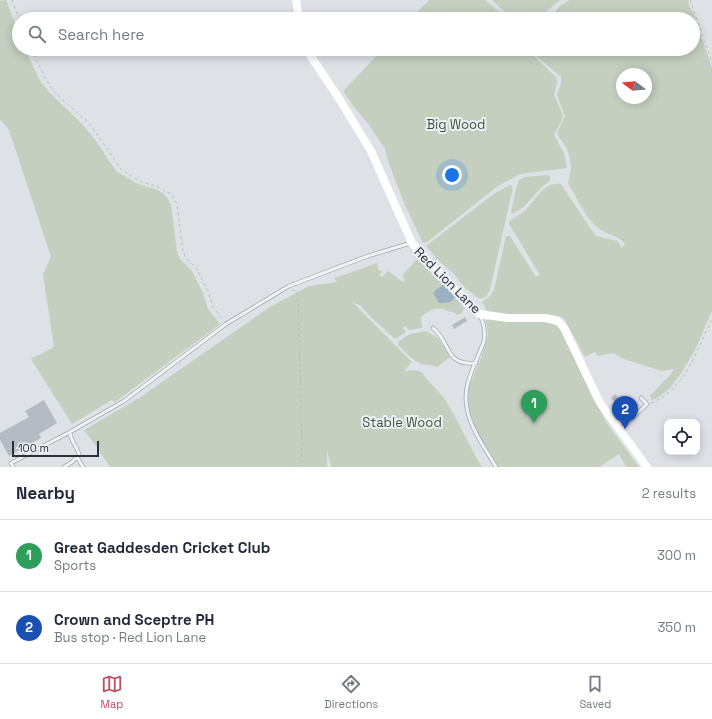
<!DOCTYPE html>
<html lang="en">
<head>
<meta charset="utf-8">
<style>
  body { margin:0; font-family:"Space Grotesk",sans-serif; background:#f6f6f7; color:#1f2937 }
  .controls { position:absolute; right:12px; bottom:12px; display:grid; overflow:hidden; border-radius:8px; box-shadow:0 2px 10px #0003 }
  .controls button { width:36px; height:36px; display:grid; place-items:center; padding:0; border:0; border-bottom:1px solid #e0e1e3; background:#fff; color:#1f2937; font:20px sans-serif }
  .compass { position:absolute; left:616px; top:68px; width:36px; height:36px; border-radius:50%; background:#fff; box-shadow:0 2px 10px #0003; rotate:286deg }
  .scale { position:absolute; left:12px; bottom:10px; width:87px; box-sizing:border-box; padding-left:4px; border:2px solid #29303b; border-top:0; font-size:11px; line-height:14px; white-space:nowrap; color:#29303b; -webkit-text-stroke:3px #edf0f4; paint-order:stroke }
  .you { position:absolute; left:452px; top:175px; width:14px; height:14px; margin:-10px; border:3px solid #fff; border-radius:50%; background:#1a73e8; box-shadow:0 0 0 6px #1a73e833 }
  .badge { display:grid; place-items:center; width:26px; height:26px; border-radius:50%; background:#be4f64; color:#fff; font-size:13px; font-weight:700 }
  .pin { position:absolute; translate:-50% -33px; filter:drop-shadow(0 1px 2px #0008) }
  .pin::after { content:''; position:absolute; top:21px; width:14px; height:12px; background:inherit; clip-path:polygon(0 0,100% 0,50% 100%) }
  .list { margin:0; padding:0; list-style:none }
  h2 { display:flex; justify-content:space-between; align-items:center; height:52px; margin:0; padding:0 16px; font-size:17px }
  h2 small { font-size:13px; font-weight:400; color:#747a83 }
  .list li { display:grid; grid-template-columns:26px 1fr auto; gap:12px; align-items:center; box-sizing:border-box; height:72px; padding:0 16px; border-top:1px solid #e0e1e3 }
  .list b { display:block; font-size:15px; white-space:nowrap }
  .list p { margin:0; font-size:13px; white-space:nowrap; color:#747a83 }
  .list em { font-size:13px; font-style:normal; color:#747a83 }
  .icon { flex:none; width:22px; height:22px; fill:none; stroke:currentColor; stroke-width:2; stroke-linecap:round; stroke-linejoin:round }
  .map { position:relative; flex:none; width:712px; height:467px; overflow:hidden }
  .search { position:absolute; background:#fff; box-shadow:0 2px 10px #0003; left:12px; right:12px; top:12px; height:44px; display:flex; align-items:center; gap:10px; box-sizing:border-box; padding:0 14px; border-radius:22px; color:#747a83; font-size:15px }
  .sheet { height:196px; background:#fff }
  nav { display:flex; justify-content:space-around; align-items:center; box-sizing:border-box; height:56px; border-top:1px solid #e0e1e3; background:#fff; font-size:11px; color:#747a83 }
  nav a { display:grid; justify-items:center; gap:2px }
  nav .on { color:#be4f64 }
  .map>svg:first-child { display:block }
</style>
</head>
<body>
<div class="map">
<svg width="712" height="467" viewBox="0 0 712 467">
  <rect width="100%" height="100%" fill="#dee1e6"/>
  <path fill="#c4cfc0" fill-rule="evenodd" d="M6,0l13,34v15h6l14,30 10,13 34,33 13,16 20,30 22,13 20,6 8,6 5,9 6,46 3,8 12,12 11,22 5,16 12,15 -105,78 -3,-2 -40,24 -41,-65 23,-12 -11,-73 8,-17 -42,-127 -9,-11v-118z
    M429,0h56l23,19h-97z
    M492,0h68l-23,19h-25z
    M570,0h118l1,6 5,8 18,54v243l-17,39 -13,22 -12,16 -11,9 -7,3 -2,-4 20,-21 4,-6 -12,2 -38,-12 -11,-6 -15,3 -3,-4 -10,5 -20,-37c-10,-10 -41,-3 -55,-4 -8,0 -15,-2 -22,-4l-6,-10 7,-5 5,-7 12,-54h4l26,41 4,-2 -31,-51v-2c4,-5 11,-7 16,-11 11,-11 17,-29 36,-27l25,38 10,14 21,5 4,5v3l4,-5c-7,-9 -18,-9 -27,-16 -12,-9 -22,-32 -30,-45 4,-14 4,-23 -2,-36 -3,-5 -7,-8 -9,-14l8,-17 -8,-21 4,-12v-6l-33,-28h165v-30h-144l11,-13zM622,74h24v24h-24z
    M383,49h140l9,5 24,23 1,6 -3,12 9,20 -1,5 -8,15 10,18 3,15 -47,6 -22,12 -71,56 -4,1 -18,-38 -16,-41 -4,-15 -16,-24 -15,-18 -11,-16z
    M547,175l3,1v5c-16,10 -20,25 -38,33l-1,-2 5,-23 3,-9 6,-3z
    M510,185l3,2 -23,103c-2,5 -5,10 -12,8l-14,-11 -10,-13 -15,-13 -13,-15 69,-53z
    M417,259l26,25 -2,3 -5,3 -2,5 5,7 15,-2 1,-3 9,11 -2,5 -4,2 -7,-4 -1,1c-13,-7 -20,-3 -30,6l2,1 -1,2 1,2v5l-13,2 -4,-4 -2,2 3,4 -11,7 -23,-21 -12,-13 -7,-2 59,59 -8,9 10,-1 8,2c5,10 17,18 24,29 13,21 23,45 36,66h-151l-4,-17v17h-217l-14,-21 -12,-16 55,-32 131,-91 39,-21 28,-4 -3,-4 21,-7 22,-8 2,8 3,-1v2l-3,3 3,2 6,-6 15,11 2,-3 -3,-3z
    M489,318l51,2 14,3 8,6 26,57 18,36 33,45h-13l-7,-13 -20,13h-102l-20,-36 -9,-24 1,-21 12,-28 7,-23 -2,-15h3z
    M426,331l12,7 12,19 -13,10c-5,-3 -11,-1 -16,-3 -9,-5 -16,-12 -23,-19v-3l12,-8z"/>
  <path fill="#9cb0c2" d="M443,284l12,13c-3,7 -10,6 -16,6l-5,-8v-3c2,-3 6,-4 9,-8z"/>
  <path fill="#b5bbc2" d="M465,317l2,4 -13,8 -2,-4z
    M615,394l13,13 5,-4 4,4 -15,15 -8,-9 3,-2 -5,-5 4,-3 -5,-5z
    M44,400l13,23 -18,11 2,4 -32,18 -9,-16v-7l29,-16 -4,-6z"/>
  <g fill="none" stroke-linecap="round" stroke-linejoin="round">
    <g stroke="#a4a8af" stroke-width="4.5">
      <path id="lane" d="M480,316c5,8 5,16 4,25 -5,15 -14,30 -17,46 -6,30 15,56 29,80
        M433,328c18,14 11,38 43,35
        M621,429l26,-25 -6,-6
        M77,457l6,10
        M13,467l-2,-4 59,-31 54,-31 102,-77 63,-38 79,-30 43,-13
        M64,467l8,-5 7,-7c-1,-8 -9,-14 -9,-23"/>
    </g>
    <path stroke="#b8bcc0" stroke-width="1" stroke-dasharray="3 3" stroke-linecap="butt" d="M12,0l7,19
      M690,0l22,62
      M31,49l14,28 8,14 36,32 32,46 18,12 19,6 13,7 6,10 6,47 3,7 11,11 11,22 5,16 10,13
      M292,290l5,1 1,6 4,147 -1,23
      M651,403c34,-13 46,-54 61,-84"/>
    <use href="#lane" stroke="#f0f2f4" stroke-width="3"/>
    <path stroke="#fff" stroke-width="8" d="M296,0l3,19
      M306,49l34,51 31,51 41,92 22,25 45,46 29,4h37l13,3 6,7 36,75 47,64"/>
  </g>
  <g text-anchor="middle" stroke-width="4" stroke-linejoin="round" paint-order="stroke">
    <g font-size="13" fill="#3e5537" stroke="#edf0f4">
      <text x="456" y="129">Big Wood</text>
      <text x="402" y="427">Stable Wood</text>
    </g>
    <g font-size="13" fill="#29303b" stroke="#edf0f4">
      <text transform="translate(448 280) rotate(45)" y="5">Red Lion Lane</text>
    </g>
  </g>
</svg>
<div class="controls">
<button><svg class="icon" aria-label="locate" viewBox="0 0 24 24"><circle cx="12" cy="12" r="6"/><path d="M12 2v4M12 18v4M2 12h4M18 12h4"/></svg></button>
</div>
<svg class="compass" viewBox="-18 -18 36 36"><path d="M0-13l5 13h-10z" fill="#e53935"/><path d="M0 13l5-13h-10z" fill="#747a83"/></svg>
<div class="scale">100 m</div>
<div class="you"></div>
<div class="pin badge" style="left:534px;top:423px;background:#2e9e5b">1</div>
<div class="pin badge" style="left:625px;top:429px;background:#1a4fb4">2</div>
<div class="search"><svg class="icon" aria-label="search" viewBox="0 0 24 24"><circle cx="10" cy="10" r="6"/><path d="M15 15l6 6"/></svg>Search here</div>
</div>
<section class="sheet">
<h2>Nearby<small>2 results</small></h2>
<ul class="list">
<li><span class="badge" style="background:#2e9e5b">1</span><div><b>Great Gaddesden Cricket Club</b><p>Sports</p></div><em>300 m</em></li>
<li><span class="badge" style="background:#1a4fb4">2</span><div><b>Crown and Sceptre PH</b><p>Bus stop · Red Lion Lane</p></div><em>350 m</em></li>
</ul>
</section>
<nav>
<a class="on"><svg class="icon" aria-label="map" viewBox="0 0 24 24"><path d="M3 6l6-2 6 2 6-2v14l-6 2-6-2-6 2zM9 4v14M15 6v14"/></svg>Map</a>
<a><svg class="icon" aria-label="directions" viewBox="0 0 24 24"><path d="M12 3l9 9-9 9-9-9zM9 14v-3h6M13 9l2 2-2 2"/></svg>Directions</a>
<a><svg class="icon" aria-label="saved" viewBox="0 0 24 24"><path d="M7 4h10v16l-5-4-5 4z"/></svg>Saved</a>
</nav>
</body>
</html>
